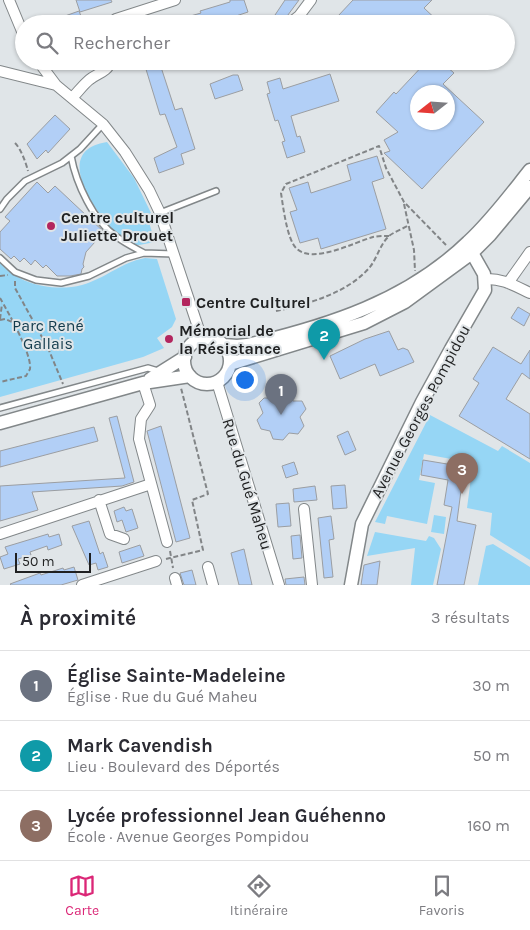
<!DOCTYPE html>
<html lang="fr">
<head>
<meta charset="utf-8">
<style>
  body { margin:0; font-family:Karla,sans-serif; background:#f2f2f3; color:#2b2b33 }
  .compass { position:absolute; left:410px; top:85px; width:45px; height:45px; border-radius:50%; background:#fff; box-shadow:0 1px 4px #0004; rotate:253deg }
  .scale { position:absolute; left:15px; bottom:12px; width:76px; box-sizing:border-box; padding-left:5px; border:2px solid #1f2021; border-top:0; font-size:14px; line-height:18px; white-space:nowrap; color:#1f2021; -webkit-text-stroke:4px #e0e5e8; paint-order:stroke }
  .you { position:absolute; left:244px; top:379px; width:18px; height:18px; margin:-12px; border:4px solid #fff; border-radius:50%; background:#1a73e8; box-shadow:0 0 0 8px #1a73e833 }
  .badge { display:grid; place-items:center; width:32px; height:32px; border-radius:50%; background:#db2777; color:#fff; font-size:16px; font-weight:700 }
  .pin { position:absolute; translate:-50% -41px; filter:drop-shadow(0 1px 2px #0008) }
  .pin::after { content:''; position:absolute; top:26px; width:18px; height:15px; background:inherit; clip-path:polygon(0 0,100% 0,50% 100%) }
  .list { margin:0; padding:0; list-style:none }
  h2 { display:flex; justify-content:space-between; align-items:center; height:65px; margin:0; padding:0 20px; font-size:21px }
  h2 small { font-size:16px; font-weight:400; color:#7c7c81 }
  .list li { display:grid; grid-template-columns:32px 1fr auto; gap:15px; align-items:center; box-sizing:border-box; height:70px; padding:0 20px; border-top:1px solid #e1e1e2 }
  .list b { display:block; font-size:19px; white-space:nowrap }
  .list p { margin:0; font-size:16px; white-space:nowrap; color:#7c7c81 }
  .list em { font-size:16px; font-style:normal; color:#7c7c81 }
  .icon { flex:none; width:28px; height:28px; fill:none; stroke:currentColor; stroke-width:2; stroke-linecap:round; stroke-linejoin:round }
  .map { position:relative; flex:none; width:530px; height:585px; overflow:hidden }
  .search { position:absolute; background:#fff; box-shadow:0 1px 4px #0004; left:15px; right:15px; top:15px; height:55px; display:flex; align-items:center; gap:12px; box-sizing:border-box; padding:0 18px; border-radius:28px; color:#7c7c81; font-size:19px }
  .sheet { height:275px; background:#fff }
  nav { display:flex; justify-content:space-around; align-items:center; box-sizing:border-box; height:70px; border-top:1px solid #e1e1e2; background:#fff; font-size:14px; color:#7c7c81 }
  nav a { display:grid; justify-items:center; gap:2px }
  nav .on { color:#db2777 }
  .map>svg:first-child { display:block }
</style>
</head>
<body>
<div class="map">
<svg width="530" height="585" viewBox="0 0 530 585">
  <rect width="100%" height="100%" fill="#e0e5e8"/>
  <path fill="#96d6f5" d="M107,142l27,36 17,35 -3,6 7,23 -21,4c-7,-5 -16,-10 -22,-17 -20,-22 -59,-79 -5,-87z
    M145,258l12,1 19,60 -4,8 -15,11 7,10 -21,9 -143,40v-134c19,22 55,29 82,22 22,-6 40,-23 63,-27z
    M430,415l68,36 4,-5 28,17v97l-40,-25 2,-22 -25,-5 6,-45 -49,-9 -5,26 16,3 -8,41 -40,-8 -2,8 -10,-2z
    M434,515l12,2 -2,17 -13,-2z
    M375,532l51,9 3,-5 5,2 7,11 -8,36h-22l4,-37 -48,8z
    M493,544l37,23v18h-52l8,-39z"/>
  <path fill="#b2cff6" stroke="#9b9ea2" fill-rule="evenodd" d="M76,0h35l1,2 -32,10z
    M230,0h14l4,12 -36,12h-23l-2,-7 14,-4 -1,-2 30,-9z
    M285,0h14l-17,23 -7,-8z
    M353,0h79l-8,8 17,16h-94l-9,-8z
    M79,11l5,13h-17l-2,-8z
    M159,61l16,49 7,-2 13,41 -14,5 3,10 -25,9 -5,-15 23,-11 -12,-33 -5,1 -15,-49z
    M427,61h24l-5,5 8,7 -11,11 41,38 -62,67 -38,-36 6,-2 -6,-11 14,-8 -22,-20 18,-20 2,2zM418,92h30v30h-30z
    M330,74l9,27 -48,15 6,21 3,-1 5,16 -18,6 -5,-16 3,-1 -7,-21 -3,1 -8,-27 3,-1 -3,-11 13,-4 3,11z
    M233,75h5l5,15 -28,9 -5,-15z
    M55,115l15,14 -22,24 -2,-3 -9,9 -10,-15z
    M377,156l7,22 -12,4 14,47 -65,20 -3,-11 -18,5 -10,-31 7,-2 -8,-22 19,-6 3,11 40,-13 -4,-15z
    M37,182l11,11 7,-7 49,46 -18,20 -3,12 1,3 -2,2 -1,5 -11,2h-13l-11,-11 -3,3 -8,-8 -4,5 -7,-7 -4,4 -6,-6 -3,3 -11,-10v-17l10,-11 -5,-4z
    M518,307l12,7 -6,12 -13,-8z
    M389,331l9,19 5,-2 5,2 6,12 -34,14 -5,-12 -35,15 -10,-23 35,-17z
    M493,347l28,17 9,-14v29l-8,-6 -16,26 24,15v45l-71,-43 20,-33 -6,-4z
    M280,390l9,1 4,10h9l4,8 -6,8 4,9 -6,8 -9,-1 -6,7 -10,-1 -3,-8 -9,-2 -4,-9 6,-7 -4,-10 5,-5h10z
    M117,416l17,66 -12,4 -90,6 6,18 -38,11v-35l125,-8 -16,-60z
    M161,426l29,112 -14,4 -29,-111z
    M94,427l4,14 -98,26v-16z
    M348,431l8,19 -11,5 -8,-19z
    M423,460l36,6 -3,16 6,1 -5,38 19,4 -12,60h-27l15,-78 -8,-2 4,-25 -27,-5z
    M294,462l4,12 -12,4 -4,-12z
    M345,485l2,23 -14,1 -2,-23z
    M315,486l2,14 -23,2 -1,-13z
    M289,503l2,23 -13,1 -2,-23z
    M124,507l2,4 6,-2 6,19 -12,4 -4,-12 -5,2 -3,-11z
    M331,516l3,23 -5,1 4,37 -9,1 -6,-60z
    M89,521l11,33 3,-2 5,15 -10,3 -2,-7 -7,2 -17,-39z
    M48,534l1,3 10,-3 3,11 -14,5 -1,-4 -17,6 1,3 -13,4 2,5 -16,5 -4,-12 8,-3 -3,-7z
    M300,535l2,23 -9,1 -2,-23z
    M140,545l4,11 -22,7 -3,-11z
    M244,549l8,36h-13l-8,-32z
    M380,561l-3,24h-16l3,-20z
    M74,567l4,13 -17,5h-50l-1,-1 30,-11 1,2 22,-7 1,2z
    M192,570l4,15h-12l-4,-12z
    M304,577l1,8h-19l-1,-6z"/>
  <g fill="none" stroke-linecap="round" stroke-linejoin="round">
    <g stroke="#828789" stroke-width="8">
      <path id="service" d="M71,156c5,27 22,65 46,81 8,6 18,11 27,16
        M0,209l7,-10 18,-18 37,-18 18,-14 23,-25
        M160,213l56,-22
        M0,258l15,14 21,8 25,3 28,-7 37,-18 18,-5 30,1
        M0,408l148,-40 10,3"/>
    </g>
    <g stroke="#828789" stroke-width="12">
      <path id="minor" d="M9,0l15,36
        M109,24l7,-5 59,-19
        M289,24l10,-8 12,-16
        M38,61l18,24
        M0,71l56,14 47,39 22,28 24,38 11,23 42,126
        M72,98c6,-6 11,-13 17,-18 8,-7 18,-7 22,-19
        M485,279c17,-1 30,7 45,14
        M508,283l22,-31
        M217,382l62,203
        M143,383l7,22 -9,14 -2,20 28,103
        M99,500l11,34 14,5
        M304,509l8,76
        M0,534l151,-50
        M208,567l5,18
        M175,578l2,7
        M82,585l74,-24"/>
    </g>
    <g stroke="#828789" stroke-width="15">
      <path id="tertiary" d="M184 361a23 23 0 1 1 46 0a23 23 0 1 1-46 0Z
        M224,345l13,1 10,-1c81,-19 160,-44 221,-103 23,-21 42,-47 62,-72
        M230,364l134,-41 41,-21 67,-49 18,-18 40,-48
        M150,379l35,-22
        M0,423l143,-40 47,-7
        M351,585l11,-61 60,-122 29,-53 34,-59 -1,-16 -17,-30"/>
    </g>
    <path stroke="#828587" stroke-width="2" stroke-dasharray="5 2.5" stroke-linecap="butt" d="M170,61l8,8 24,-8
      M15,143c6,6 11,20 13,28
      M404,204l10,46 1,21
      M389,236c-5,0 -11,0 -16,1 -18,5 -61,28 -77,11 -9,-9 -13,-42 -15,-55l5,-9 93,-38 7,22 18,34 42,43
      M0,276l8,-1
      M15,281v7l33,60 15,36
      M0,298c8,14 32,56 30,71 -1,2 -3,5 -4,7l-26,6
      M276,311c32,-7 72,-18 94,-44 7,-9 10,-22 18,-30 5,-5 15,-8 21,-12
      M0,319l2,-15
      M0,320l5,-1 7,3
      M24,346l19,-6
      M170,551l3,17
      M166,559l37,-9 -11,-50 16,-6 -27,-106"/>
    <use href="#service" stroke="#fff" stroke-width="5"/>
    <use href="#minor" stroke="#fff" stroke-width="10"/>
    <use href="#tertiary" stroke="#fff" stroke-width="12"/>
  </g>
  <g fill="#b3265e" stroke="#e0e5e8" stroke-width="2">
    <circle cx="51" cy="226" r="5"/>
    <rect x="181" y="297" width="10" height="10" rx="2.5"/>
    <circle cx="169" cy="339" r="5"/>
  </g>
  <g text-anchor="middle" stroke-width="4" stroke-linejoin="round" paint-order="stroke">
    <g font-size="16" font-weight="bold" fill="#1f2021" stroke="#e0e5e8" text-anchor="start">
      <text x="61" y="223">Centre culturel<tspan x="61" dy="18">Juliette Drouet</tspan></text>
      <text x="196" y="308">Centre Culturel</text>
      <text x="179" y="336">Mémorial de<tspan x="179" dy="18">la Résistance</tspan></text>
    </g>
    <g font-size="16" fill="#123b4d" stroke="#e0e5e8">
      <text x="48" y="331">Parc René<tspan x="48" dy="18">Gallais</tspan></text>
    </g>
    <g font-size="16" fill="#1f2021" stroke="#e0e5e8">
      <text transform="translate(420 411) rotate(-62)" y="6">Avenue Georges Pompidou</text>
      <text transform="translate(248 484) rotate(73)" y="6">Rue du Gué Maheu</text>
    </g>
  </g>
</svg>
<svg class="compass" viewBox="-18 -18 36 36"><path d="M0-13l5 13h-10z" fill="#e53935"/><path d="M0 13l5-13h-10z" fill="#7c7c81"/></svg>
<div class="scale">50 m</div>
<div class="you"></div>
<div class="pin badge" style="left:281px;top:415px;background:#6b7280">1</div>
<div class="pin badge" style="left:324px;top:360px;background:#0f9aa8">2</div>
<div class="pin badge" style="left:462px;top:494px;background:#8d6e63">3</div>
<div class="search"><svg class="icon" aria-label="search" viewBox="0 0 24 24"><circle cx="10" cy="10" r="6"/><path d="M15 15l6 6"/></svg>Rechercher</div>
</div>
<section class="sheet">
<h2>À proximité<small>3 résultats</small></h2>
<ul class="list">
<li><span class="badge" style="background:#6b7280">1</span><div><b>Église Sainte-Madeleine</b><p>Église · Rue du Gué Maheu</p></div><em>30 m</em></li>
<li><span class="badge" style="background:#0f9aa8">2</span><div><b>Mark Cavendish</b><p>Lieu · Boulevard des Déportés</p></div><em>50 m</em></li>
<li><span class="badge" style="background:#8d6e63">3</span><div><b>Lycée professionnel Jean Guéhenno</b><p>École · Avenue Georges Pompidou</p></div><em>160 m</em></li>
</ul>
</section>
<nav>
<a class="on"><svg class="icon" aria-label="map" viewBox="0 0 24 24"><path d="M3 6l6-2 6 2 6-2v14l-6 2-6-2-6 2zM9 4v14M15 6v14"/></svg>Carte</a>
<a><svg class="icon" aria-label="directions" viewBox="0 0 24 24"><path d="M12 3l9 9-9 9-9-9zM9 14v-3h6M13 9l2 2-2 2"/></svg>Itinéraire</a>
<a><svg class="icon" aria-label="saved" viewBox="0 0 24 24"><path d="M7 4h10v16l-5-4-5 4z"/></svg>Favoris</a>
</nav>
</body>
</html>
